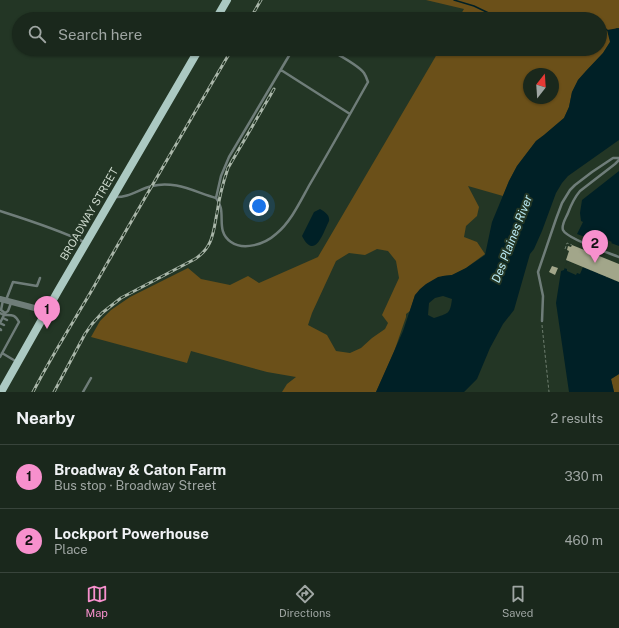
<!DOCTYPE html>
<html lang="en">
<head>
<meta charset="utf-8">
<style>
  body { margin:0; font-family:"Public Sans",sans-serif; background:#273429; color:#f1f3f6 }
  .compass { position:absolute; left:523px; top:68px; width:36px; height:36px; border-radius:50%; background:#1a281c; box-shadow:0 1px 3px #0004; rotate:17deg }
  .you { position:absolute; left:259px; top:206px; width:14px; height:14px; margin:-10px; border:3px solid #fff; border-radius:50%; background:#1a73e8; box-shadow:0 0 0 6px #1a73e833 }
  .badge { display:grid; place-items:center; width:26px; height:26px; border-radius:50%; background:#f790cd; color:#111; font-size:13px; font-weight:700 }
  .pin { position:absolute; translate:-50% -33px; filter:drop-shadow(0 1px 2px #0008) }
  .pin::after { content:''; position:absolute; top:21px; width:14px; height:12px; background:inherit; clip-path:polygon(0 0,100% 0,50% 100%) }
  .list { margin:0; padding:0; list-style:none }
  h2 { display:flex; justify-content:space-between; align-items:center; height:52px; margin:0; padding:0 16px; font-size:17px }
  h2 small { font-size:13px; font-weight:400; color:#9fa6a3 }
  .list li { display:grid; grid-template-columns:26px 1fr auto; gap:12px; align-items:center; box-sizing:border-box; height:64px; padding:0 16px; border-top:1px solid #38443b }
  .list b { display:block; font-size:15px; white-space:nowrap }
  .list p { margin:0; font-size:13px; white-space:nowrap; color:#9fa6a3 }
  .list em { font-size:13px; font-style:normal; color:#9fa6a3 }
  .icon { flex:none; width:22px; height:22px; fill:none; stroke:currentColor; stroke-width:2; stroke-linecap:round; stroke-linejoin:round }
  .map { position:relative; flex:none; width:619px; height:392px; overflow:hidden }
  .search { position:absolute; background:#1a281c; box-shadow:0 1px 3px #0004; left:12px; right:12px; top:12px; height:44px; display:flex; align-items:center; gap:10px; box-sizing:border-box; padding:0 14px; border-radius:22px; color:#9fa6a3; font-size:15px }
  .sheet { height:180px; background:#1a281c }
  nav { display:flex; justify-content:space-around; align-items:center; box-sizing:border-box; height:56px; border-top:1px solid #38443b; background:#1a281c; font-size:11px; color:#9fa6a3 }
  nav a { display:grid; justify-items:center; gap:2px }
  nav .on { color:#f790cd }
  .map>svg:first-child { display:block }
</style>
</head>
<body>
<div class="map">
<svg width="619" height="392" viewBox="0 0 619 392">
  <rect width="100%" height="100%" fill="#233625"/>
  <path fill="#6b5019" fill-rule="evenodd" d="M426,0h193v28h-3l-6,14 -7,11 -17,18 -8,9 -6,12 -3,15 -5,11 -20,17 -8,6 -19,25 -8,15 -6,15 -35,-10 11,21 -2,9 -11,10 -2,11 13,5 8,12 -19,14 -14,7 -9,1 -28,19 -5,16 -4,3v3l-12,35 -18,40h-94l5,-8 9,-7 -29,-5 -76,-21 -4,12 -96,-26 9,-16 11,-11 19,-13 58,-29 13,11 29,6 18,-9 11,7 59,-26 122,-208h160v-30h-142l6,-10zM529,74h24v24h-24zM377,249l11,2 8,10 3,17 -17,37 6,8 -3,6 -13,9 -11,10 -11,5 -14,-2 -9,-16 -19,-10 4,-12 24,-52 13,-8 16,2z
    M619,374v18h-5l-3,-13z"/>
  <path fill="#002026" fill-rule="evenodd" d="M619,28v112l-51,36 -6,7 -6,10 -14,38 -8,18 -4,5 -16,56 -11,14 -13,24 -13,31 -13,13h-88l27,-61 12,-36 5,-6 6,-5 12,-7 5,-1 9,-1 14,-7 19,-13 7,-33 17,-41 8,-15 19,-25 8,-6 20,-17 5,-11 3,-15 6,-12 8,-9 17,-18 7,-11 -3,-12zM443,296l9,3c-2,16 -4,14 -18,19l-6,-3 1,-12 6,-5z
    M619,171v75l-8,-3 1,-1 -17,-7 -2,5 -16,-6 6,-12 -2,-1 -1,-8 2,-13z
    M320,209c5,3 10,6 9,12 -6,12 -14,40 -27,15l12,-24z
    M567,261l16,7v-1l7,3v1l1,-1 7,3v1h1l7,2v2l1,-1 7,3v1l1,-1 4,2v92l-8,5 3,13h-45l-13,-89 5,-32 3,-1z"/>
  <path fill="#233625" d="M567,261l16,6 -3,7 -3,-1 -1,2 -9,-4v-2l-3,-1z"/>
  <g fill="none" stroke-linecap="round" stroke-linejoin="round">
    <path stroke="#002026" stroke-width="1.5" d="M454,0l20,6 27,13
      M600,27l2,-1 5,4"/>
  </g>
  <path fill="#a2a68a" d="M572,245l47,19v18l-53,-22 3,-9 -2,-1 1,-4 3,1z
    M552,266l6,2 -3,7 -6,-3z"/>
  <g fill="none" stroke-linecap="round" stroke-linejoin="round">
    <path stroke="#6c7c6d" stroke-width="1" stroke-dasharray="3 2" stroke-linecap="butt" d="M565,249l2,-6 5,2
      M542,325l7,67"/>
    <path stroke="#6f7d79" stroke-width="2.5" d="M281,70l69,44
      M619,160l-4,4 -35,27c-6,7 -9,14 -12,22 -2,5 -7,12 -5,17 4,9 46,23 56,27
      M114,197c15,1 25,-8 38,-11 22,-6 43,6 64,12l5,-22 8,-19 64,-108
      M216,198c12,14 -2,32 15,44 13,9 34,2 45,-8 15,-12 25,-34 34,-50 20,-34 39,-68 58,-102 -1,-3 -2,-6 -4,-9 -6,-8 -27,-19 -36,-24
      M0,211c28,9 57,18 84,31
      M3,300l-2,10 4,3
      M6,300l7,-18 24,4 3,-8
      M0,313l4,2 1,-2 3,-2 3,-8
      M3,318l4,2
      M542,321l1,-25 -5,-24 18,-53 6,-16 8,-13 5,-5 17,-13 21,-14h6
      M0,323l4,-8c8,0 11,-1 15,7l-19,35
      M0,323l4,2
      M0,329l1,1
      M2,353l15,9
      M83,392l8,-14"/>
    <path stroke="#6f7d79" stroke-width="6" d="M0,299l46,12"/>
    <path stroke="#abc9c2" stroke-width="8" d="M216,19l11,-19
      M1,392l57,-101 141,-242"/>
    <g stroke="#a9b6a9" stroke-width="3">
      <path id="rail" d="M250,19l11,-19
        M33,392c18,-35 39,-68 59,-102 46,-81 93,-161 140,-241
        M54,392l31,-58 7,-10 10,-11 19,-15 74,-39c18,-12 18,-26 22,-46 2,-15 6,-30 11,-45l46,-79"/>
    </g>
    <use href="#rail" stroke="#233625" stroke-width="1.5" stroke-dasharray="4.5" stroke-linecap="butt"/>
  </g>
  <g text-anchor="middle" stroke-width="4" stroke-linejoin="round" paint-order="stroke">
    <g font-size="11" fill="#cfdbcf" stroke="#233625">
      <text transform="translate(89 214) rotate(-60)" y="4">BROADWAY STREET</text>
    </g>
    <g font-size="12" font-style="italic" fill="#bbecf6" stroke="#233625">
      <text transform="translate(512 239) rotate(-69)" y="4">Des Plaines River</text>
    </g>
  </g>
</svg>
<svg class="compass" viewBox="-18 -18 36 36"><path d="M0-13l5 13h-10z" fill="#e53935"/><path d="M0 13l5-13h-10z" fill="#9fa6a3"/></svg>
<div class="you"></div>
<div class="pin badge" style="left:47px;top:329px">1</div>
<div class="pin badge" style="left:595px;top:263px">2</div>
<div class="search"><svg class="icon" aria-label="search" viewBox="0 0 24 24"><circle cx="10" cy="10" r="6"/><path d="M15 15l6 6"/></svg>Search here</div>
</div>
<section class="sheet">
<h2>Nearby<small>2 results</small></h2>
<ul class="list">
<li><span class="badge">1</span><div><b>Broadway &amp; Caton Farm</b><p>Bus stop · Broadway Street</p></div><em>330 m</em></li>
<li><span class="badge">2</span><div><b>Lockport Powerhouse</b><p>Place</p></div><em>460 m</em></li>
</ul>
</section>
<nav>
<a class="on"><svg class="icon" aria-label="map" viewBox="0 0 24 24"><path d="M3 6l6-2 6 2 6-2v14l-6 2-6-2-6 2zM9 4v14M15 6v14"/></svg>Map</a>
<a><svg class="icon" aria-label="directions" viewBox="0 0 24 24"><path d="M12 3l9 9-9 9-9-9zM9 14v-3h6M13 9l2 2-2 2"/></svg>Directions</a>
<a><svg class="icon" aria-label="saved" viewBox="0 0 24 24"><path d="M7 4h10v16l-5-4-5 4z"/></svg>Saved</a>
</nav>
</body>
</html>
